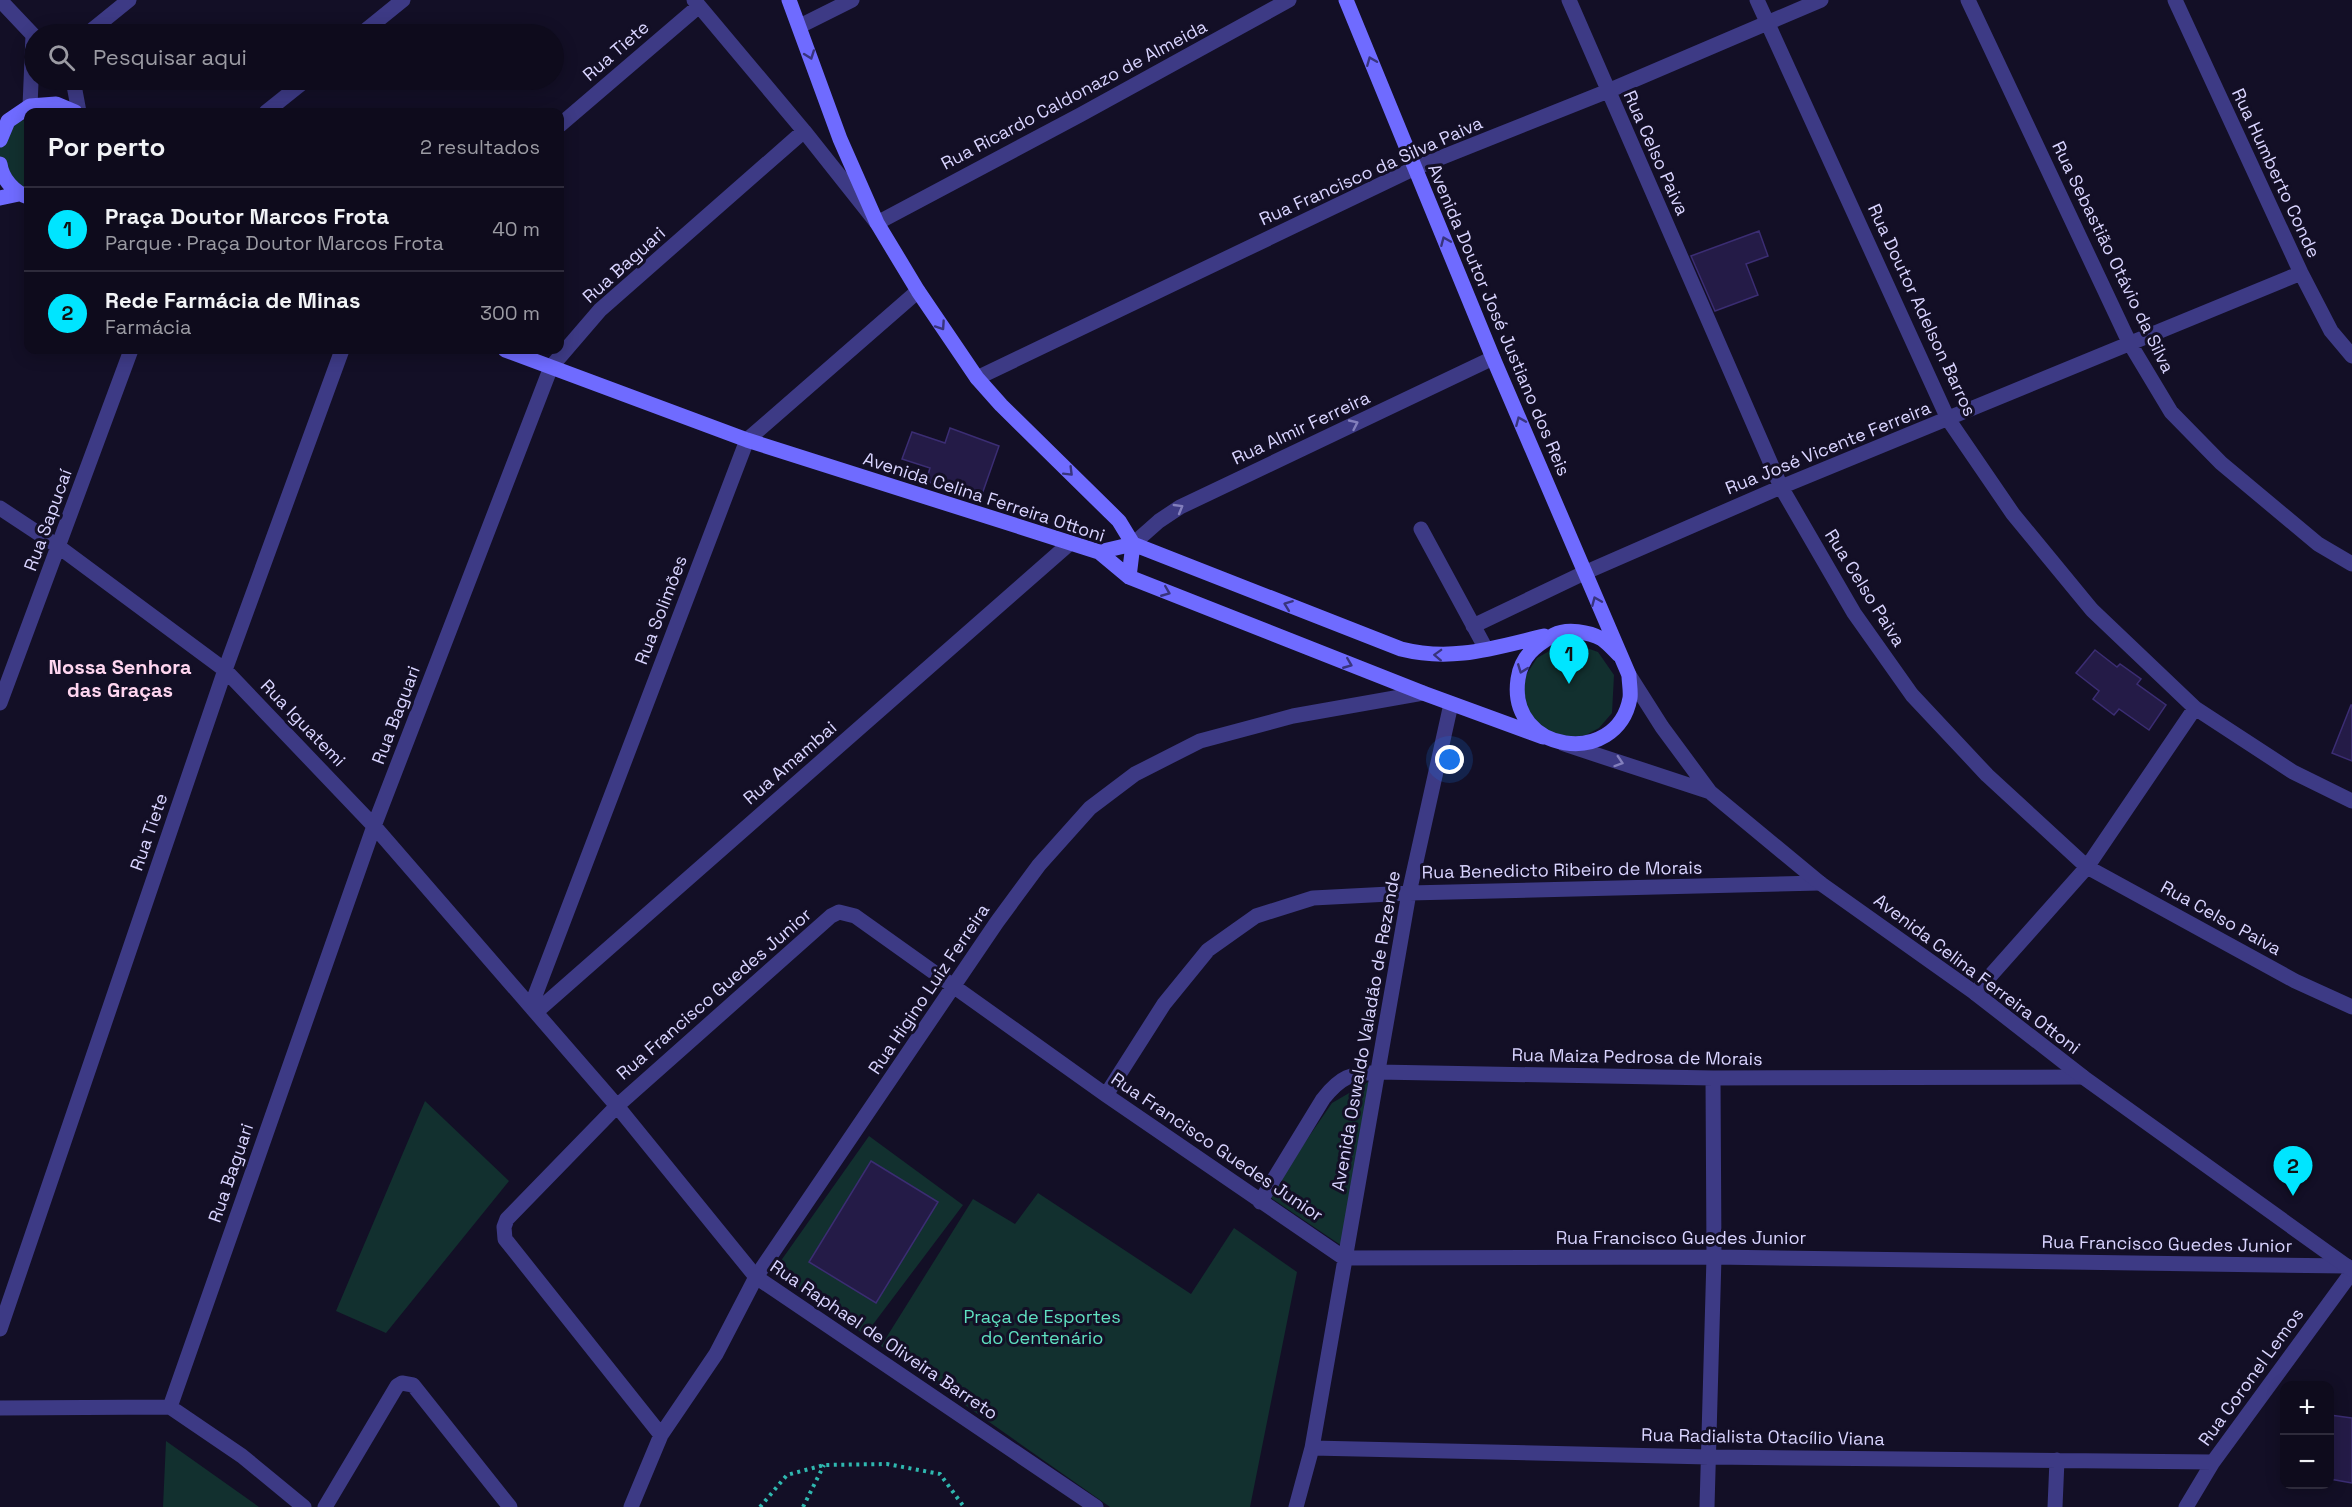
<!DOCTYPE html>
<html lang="pt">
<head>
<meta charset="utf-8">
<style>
  body { margin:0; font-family:"Space Grotesk",sans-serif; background:#171425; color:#f1f3f6 }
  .controls { position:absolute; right:18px; bottom:18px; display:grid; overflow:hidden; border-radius:12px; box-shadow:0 3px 15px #0003 }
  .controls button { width:54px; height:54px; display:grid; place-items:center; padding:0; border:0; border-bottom:2px solid #2e2b3b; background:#0e0b1c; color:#f1f3f6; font:30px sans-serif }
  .you { position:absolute; left:1450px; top:760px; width:21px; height:21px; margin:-15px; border:4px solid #fff; border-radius:50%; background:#1a73e8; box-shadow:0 0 0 9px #1a73e833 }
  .badge { display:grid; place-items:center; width:39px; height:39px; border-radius:50%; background:#00e5ff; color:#111; font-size:20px; font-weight:700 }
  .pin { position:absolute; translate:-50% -50px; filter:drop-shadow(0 2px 3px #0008) }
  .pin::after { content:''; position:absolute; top:32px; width:21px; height:18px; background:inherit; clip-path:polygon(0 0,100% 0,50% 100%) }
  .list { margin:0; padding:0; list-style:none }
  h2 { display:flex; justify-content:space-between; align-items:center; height:78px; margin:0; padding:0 24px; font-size:26px }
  h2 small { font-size:20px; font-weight:400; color:#9b9ba3 }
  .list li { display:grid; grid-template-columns:39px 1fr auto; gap:18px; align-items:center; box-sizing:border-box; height:84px; padding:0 24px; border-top:2px solid #2e2b3b }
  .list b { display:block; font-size:22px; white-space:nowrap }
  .list p { margin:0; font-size:20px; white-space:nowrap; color:#9b9ba3 }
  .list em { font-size:20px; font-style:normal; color:#9b9ba3 }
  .icon { flex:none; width:33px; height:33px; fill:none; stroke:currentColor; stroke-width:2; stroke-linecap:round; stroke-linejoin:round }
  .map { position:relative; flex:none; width:2352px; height:1507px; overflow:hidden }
  .search { position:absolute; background:#0e0b1c; box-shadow:0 3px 15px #0003; left:24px; top:24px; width:540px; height:66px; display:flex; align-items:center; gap:15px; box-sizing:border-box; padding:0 21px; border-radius:33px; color:#9b9ba3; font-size:22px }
  .panel { position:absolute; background:#0e0b1c; box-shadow:0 3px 15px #0003; left:24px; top:108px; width:540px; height:246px; border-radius:12px }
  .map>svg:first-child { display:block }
</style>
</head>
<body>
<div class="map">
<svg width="2352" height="1507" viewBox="0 0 2352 1507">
  <rect width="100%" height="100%" fill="#130f26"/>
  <path fill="#12302f" d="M28,119v77l-28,-12v-52l18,-10z
    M1558,646l26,1 14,5 16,23 -2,38 -13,15 -13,7 -14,2 -22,-2 -23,-23 -4,-18 3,-19 11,-17z
    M1375,1078l-33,168 -74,-50 64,-93z
    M425,1101l84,80 -123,152 -50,-22z
    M869,1136l94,69 -98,130 -92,-63z
    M1038,1193l153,101 43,-66 63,44 -47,235h-140l-229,-161 92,-147 42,25z
    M166,1441l93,66h-96z"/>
  <path fill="#241b47" stroke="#3b2d73" stroke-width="1.5" d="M1759,231l9,25 -22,8 12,31 -43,16 -24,-55z
    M950,428l49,18 -19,54 -54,-19 4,-13 -28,-9 10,-27 33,11z
    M2095,650l22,17 3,-3 21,15 -4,5 29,21 -17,25 -30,-21 -5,6 -21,-16 6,-8 -23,-18z
    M2351,705h1v56l-20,-8z
    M871,1161l67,41 -62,101 -67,-41z
    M2330,1415l22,3v65l-22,-4z"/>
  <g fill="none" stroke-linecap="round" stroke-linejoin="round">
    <path stroke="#2fb8b0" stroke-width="4" stroke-dasharray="3 4.5" stroke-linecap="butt" d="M760,1507l27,-32 37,-10 63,-1 53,10 24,33
      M803,1507l21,-42"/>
    <path stroke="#3d3a85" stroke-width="15" d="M0,0l34,36
      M694,0l110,131 73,92 203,-108 209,-115
      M1569,0l212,487 73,126 58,82 75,80 100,92 208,114 57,26
      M1757,0l191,419 65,95 79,96 103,98 98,64 59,29
      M1968,0l161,342 42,70 50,51 97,81 34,20
      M2175,0l126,273 30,58 21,25
      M800,26l52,-26
      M87,34l42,-34
      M361,34l42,-34
      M73,80l6,32
      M30,106l3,-71
      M266,112l40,-32
      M560,125l139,-119
      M977,378l438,-210 193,-77 213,-91
      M0,508l59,39 166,123 149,156 243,280 139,171 340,230
      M1421,529l65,120
      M1133,544l26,-23 21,-14 313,-149
      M1473,626l111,-53 197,-86 520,-214
      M0,703l131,-353
      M1975,993l112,-126 108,-159
      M531,1006l216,-566 171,-149
      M536,1012l533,-468
      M1106,1095l58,-91 44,-54 48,-34 57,-18 96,-5 411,-10
      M1260,1202l63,-103c18,-23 27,-25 55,-27l335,6 370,-1
      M0,1329l225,-659 117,-320
      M170,1407l204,-581 177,-459 49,-57 204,-179
      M0,1408l170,-1 72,49 62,51
      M661,1435l-156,-196 -1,-12 3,-8 110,-113 214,-190 8,-4 16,4 251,179 238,163 370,-1 633,9
      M1312,1448l397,9 504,5
      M325,1507l72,-121 5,-3 11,2 97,122
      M631,1507l30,-72 55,-81 40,-77 241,-355 42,-57 51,-57 45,-34 65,-33 93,-25 130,-23
      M1296,1507l16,-59 97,-555 42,-189
      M1707,1507l7,-250 -1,-179
      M2055,1507l2,-47
      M2186,1507l27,-45 139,-190"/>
    <path stroke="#3d3a85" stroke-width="15" d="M1629,675l33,52 48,65
      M1564,744l146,48 110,91 155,110 108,84 269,193"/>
    <path stroke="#6f6bff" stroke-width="15" d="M789,0l51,139 37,84 41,68 59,87 24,27 118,116 14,23 -4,33
      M1346,0l147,358 136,317c0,7 2,16 1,23 -13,71 -123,55 -112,-19 3,-22 17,-34 36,-44 13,-7 35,-3 48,4 6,4 12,11 17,16
      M0,140l8,-19 22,-15 26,-2 19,8
      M0,164c2,15 14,28 28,33
      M0,198l19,-4
      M505,350l242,90 352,112 30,25 294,116 120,44
      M1099,552l34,-8 268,105c52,13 92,-1 143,-13"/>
  </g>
  <defs><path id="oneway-chevron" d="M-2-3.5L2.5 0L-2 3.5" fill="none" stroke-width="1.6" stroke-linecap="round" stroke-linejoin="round" transform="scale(1.5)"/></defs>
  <g stroke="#38347d">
    <use href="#oneway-chevron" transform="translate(810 55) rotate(70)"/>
    <use href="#oneway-chevron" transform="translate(1371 61) rotate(-112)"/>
    <use href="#oneway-chevron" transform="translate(1445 241) rotate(-113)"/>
    <use href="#oneway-chevron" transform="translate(941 326) rotate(56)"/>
    <use href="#oneway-chevron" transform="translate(1520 421) rotate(-113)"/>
    <use href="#oneway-chevron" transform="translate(1069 472) rotate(45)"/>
    <use href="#oneway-chevron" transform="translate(1166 592) rotate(22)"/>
    <use href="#oneway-chevron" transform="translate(1596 601) rotate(-113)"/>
    <use href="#oneway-chevron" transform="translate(1288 605) rotate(-159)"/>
    <use href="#oneway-chevron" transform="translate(1438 655) rotate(-178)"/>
    <use href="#oneway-chevron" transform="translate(1348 664) rotate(22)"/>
    <use href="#oneway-chevron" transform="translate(1522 669) rotate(111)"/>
  </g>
  <g stroke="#837fbc">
    <use href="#oneway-chevron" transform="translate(1354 424) rotate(-25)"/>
    <use href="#oneway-chevron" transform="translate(1179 508) rotate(-30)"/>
    <use href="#oneway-chevron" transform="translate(1619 762) rotate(18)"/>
  </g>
  <g text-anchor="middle" stroke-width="6" stroke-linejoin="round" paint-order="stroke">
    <g font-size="18" fill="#d9d4ff" stroke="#130f26">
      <text transform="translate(616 51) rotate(-41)" y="6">Rua Tiete</text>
      <text transform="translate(1074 95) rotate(-28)" y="6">Rua Ricardo Caldonazo de Almeida</text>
      <text transform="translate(1656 153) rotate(66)" y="6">Rua Celso Paiva</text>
      <text transform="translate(1371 171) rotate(-24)" y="6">Rua Francisco da Silva Paiva</text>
      <text transform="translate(2276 173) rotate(65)" y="6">Rua Humberto Conde</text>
      <text transform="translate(2113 257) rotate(64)" y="6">Rua Sebastião Otávio da Silva</text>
      <text transform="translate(624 265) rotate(-42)" y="6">Rua Baguari</text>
      <text transform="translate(1922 310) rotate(65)" y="6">Rua Doutor Adelson Barros</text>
      <text transform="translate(1499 320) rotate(67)" y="6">Avenida Doutor José Justiano dos Reis</text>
      <text transform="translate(1301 428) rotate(-25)" y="6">Rua Almir Ferreira</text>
      <text transform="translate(1828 448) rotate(-22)" y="6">Rua José Vicente Ferreira</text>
      <text transform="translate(984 497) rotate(18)" y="6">Avenida Celina Ferreira Ottoni</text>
      <text transform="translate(48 520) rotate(-70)" y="6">Rua Sapucaí</text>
      <text transform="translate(1865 588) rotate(58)" y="6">Rua Celso Paiva</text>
      <text transform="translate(661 610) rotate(-69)" y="6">Rua Solimões</text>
      <text transform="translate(396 715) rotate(-69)" y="6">Rua Baguari</text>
      <text transform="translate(303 723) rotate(46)" y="6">Rua Iguatemi</text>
      <text transform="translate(790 763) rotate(-41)" y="6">Rua Amambai</text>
      <text transform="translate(149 832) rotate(-71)" y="6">Rua Tiete</text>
      <text transform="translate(1562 870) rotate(-1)" y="6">Rua Benedicto Ribeiro de Morais</text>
      <text transform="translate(2221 918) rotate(29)" y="6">Rua Celso Paiva</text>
      <text transform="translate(1977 974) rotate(37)" y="6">Avenida Celina Ferreira Ottoni</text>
      <text transform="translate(929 989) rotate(-56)" y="6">Rua Higino Luiz Ferreira</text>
      <text transform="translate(714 994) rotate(-41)" y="6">Rua Francisco Guedes Junior</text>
      <text transform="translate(1366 1031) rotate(-80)" y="6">Avenida Oswaldo Valadão de Rezende</text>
      <text transform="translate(1637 1057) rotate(1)" y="6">Rua Maiza Pedrosa de Morais</text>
      <text transform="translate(1217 1147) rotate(34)" y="6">Rua Francisco Guedes Junior</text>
      <text transform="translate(231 1173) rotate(-71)" y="6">Rua Baguari</text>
      <text x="1681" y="1244">Rua Francisco Guedes Junior</text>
      <text transform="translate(2167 1244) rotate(1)" y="6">Rua Francisco Guedes Junior</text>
      <text transform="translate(884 1340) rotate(34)" y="6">Rua Raphael de Oliveira Barreto</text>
      <text transform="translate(2251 1377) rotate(-54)" y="6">Rua Coronel Lemos</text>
      <text transform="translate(1763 1437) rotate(1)" y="6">Rua Radialista Otacílio Viana</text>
    </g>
    <g font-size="18" fill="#5fe0c0" stroke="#130f26">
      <text x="1042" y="1323">Praça de Esportes<tspan x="1042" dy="21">do Centenário</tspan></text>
    </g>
    <g font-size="20" font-weight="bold" fill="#ffd6f0" stroke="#130f26">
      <text x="120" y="674">Nossa Senhora<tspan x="120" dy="23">das Graças</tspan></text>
    </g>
  </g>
</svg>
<div class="controls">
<button>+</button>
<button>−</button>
</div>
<div class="you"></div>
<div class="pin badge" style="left:1569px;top:684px">1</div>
<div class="pin badge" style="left:2293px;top:1196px">2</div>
<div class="search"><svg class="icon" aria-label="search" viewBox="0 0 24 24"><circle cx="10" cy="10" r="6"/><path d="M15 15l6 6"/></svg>Pesquisar aqui</div>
<section class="panel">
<h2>Por perto<small>2 resultados</small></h2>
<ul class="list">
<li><span class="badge">1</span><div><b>Praça Doutor Marcos Frota</b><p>Parque · Praça Doutor Marcos Frota</p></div><em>40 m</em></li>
<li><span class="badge">2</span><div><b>Rede Farmácia de Minas</b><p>Farmácia</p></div><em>300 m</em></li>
</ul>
</section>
</div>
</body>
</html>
